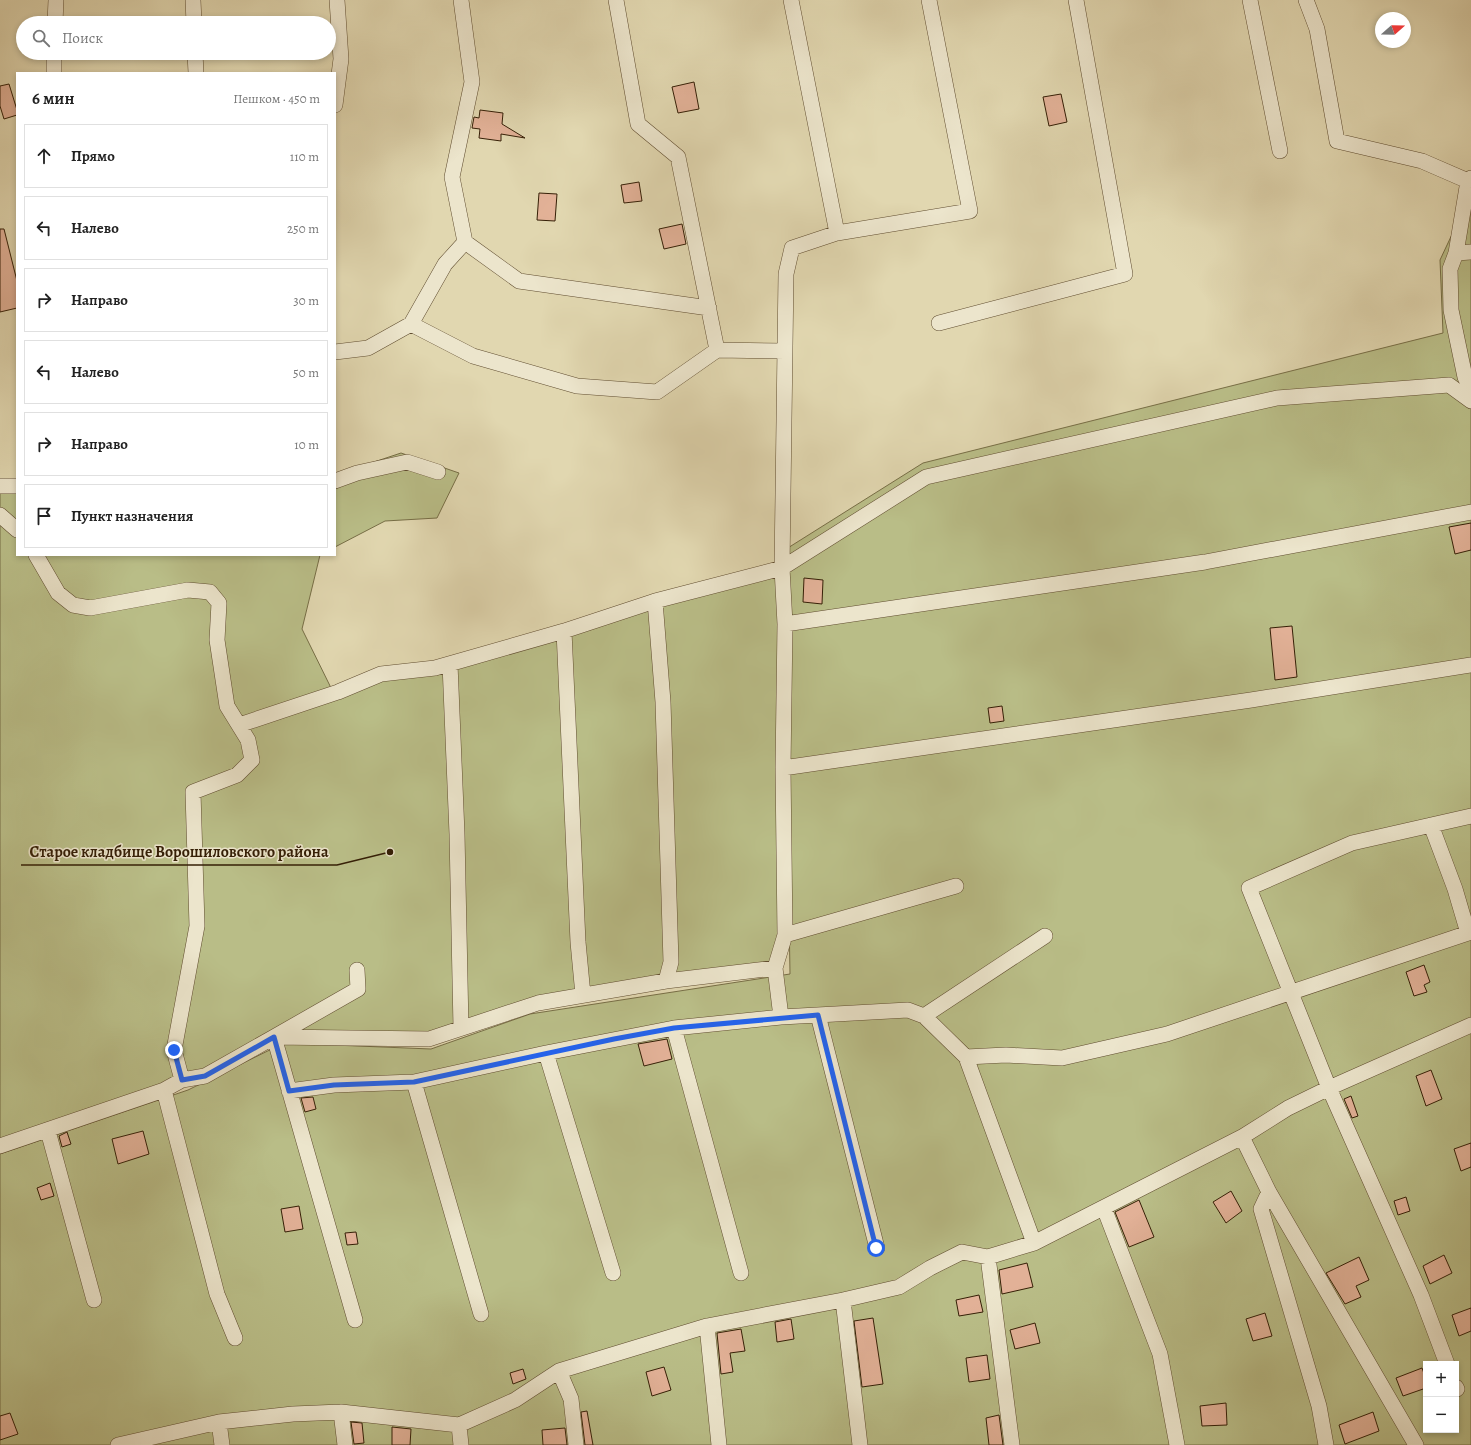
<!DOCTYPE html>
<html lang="ru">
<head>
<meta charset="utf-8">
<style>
  body { margin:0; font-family:Alegreya,serif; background:#f2f2f2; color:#222 }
  .controls { position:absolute; right:12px; bottom:12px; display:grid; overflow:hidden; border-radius:0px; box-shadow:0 2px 6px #0003 }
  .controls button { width:36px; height:36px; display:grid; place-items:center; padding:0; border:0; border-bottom:1px solid #e0e0e0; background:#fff; color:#222; font:20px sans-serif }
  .compass { position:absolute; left:1375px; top:12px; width:36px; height:36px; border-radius:50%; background:#fff; box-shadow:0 2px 6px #0003; rotate:70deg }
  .stop { position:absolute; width:12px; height:12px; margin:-9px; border:3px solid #2563eb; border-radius:50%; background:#fff }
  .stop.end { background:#2563eb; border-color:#fff; box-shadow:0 1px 4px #0008 }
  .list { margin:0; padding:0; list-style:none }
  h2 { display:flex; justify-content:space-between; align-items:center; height:52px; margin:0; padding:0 16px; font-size:17px }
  h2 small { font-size:13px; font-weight:400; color:#767676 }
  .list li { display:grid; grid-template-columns:26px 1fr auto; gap:12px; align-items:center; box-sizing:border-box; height:64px; margin:0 8px 8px; padding:0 8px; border:1px solid #e0e0e0; border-radius:0px }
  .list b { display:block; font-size:15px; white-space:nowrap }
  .list em { font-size:13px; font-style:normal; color:#767676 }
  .icon { flex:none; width:22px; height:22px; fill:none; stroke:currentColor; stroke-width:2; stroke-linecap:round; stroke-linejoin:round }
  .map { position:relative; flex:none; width:1471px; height:1445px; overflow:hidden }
  .search { position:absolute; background:#fff; box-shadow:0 2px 6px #0003; left:16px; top:16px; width:320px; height:44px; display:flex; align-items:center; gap:10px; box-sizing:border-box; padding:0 14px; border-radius:22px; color:#767676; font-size:15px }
  .panel { position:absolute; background:#fff; box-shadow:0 2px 6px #0003; left:16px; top:72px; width:320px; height:484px; border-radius:0px }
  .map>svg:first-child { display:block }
</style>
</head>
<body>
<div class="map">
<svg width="1471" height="1445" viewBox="0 0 1471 1445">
  <rect width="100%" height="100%" fill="#e1d7b0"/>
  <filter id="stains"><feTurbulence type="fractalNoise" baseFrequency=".005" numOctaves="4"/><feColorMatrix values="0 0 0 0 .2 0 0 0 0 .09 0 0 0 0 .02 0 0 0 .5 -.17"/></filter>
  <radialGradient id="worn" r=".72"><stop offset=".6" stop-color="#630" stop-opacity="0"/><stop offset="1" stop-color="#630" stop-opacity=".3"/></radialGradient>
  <path fill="#b9bd87" stroke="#776e46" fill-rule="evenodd" d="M1471,194v1251h-1471v-291l188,-64 96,-47 147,6 99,-35 260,-40 -7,-423 140,-88 520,-130 -3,-73zM1426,1364h30v66h-30z
    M401,453l58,20 -22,45 -52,3 -50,26v-72z
    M17,481v74h303l-18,74 33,67 46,-19 399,-107 1,366 -10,28 -236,37 -104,35 -157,-4 -71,42 -203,72v-664z"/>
  <path fill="#e2b197" stroke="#351f06" d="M694,82l5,27 -21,4 -6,-26z
    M9,84l8,26v5l-13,4 -4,-13v-20z
    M1061,94l6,28 -18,4 -6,-29z
    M480,110l23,3 -1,11 23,14 -24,-4v7l-22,-3 1,-9 -8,-1 2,-11 5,1z
    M639,182l3,19 -18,2 -3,-18z
    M539,193l18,1 -2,27 -18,-1z
    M682,224l4,20 -22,5 -5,-20z
    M0,229h4l13,52v27l-17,4z
    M1471,523v27l-16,4 -6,-27z
    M804,578l19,2 -1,24 -19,-2z
    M1292,626l5,51 -22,3 -5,-52z
    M1002,706l2,15 -14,2 -2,-15z
    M1424,965l6,17 -6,3 3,7 -13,4 -8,-24z
    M667,1039l5,20 -28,7 -6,-22z
    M1431,1070l11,29 -16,7 -10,-30z
    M1351,1096l7,20 -6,2 -8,-19z
    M313,1097l3,12 -11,3 -4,-14z
    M143,1131l6,23 -31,10 -6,-25z
    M67,1132l4,12 -9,3 -3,-11z
    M1471,1143v24l-10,4 -7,-22z
    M50,1183l4,13 -13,4 -4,-12z
    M1231,1191l11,20 -16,12 -13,-21z
    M1406,1197l4,14 -12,4 -4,-14z
    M1139,1200l15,37 -25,10 -14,-35z
    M299,1206l4,23 -18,3 -4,-23z
    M356,1232l2,12 -11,1 -2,-12z
    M1444,1255l8,18 -22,11 -7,-18z
    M1359,1257l10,23 -13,6 5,11 -16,7 -19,-31z
    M1027,1263l6,24 -31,7 -3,-24z
    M979,1295l4,17 -24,4 -3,-16z
    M1471,1308v23l-12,5 -7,-21z
    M1265,1313l7,23 -19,5 -7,-22z
    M873,1318l10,66 -21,3 -8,-66z
    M791,1319l3,20 -17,3 -2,-20z
    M1035,1323l5,20 -25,6 -5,-19z
    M741,1329l4,22 -15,2 3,19 -12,2 -4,-41z
    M987,1355l3,24 -21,3 -3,-24z
    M664,1367l7,23 -19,6 -6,-24z
    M1422,1368l4,11v9l-23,8 -7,-18z
    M523,1369l3,10 -13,5 -3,-11z
    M1226,1403l1,22 -25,1 -2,-20z
    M587,1411l6,34h-8l-4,-33z
    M1373,1412l6,19 -34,13 -6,-19z
    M10,1413l8,21 -18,6v-24z
    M999,1415l4,30h-14l-3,-27z
    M351,1422l11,1 2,20 -10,1z
    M392,1427l19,2 -1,16h-18z
    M565,1428l2,17h-24l-1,-15z"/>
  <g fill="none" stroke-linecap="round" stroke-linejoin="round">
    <g stroke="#604d30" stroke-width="16">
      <path id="minor" d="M193,0l1,23
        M461,0l11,82 -20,95 13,65 54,39 190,27
        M616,0l22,124 40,33 39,193 68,1
        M791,0l46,233 133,-22 -41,-211
        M1250,0l30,151
        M1306,0l11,29 20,112 85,20 46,20
        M55,23l1,-23
        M195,53l1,20
        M54,73v-20
        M335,105l6,-46 -4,-59
        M1471,178l-3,3 -12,72 -6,16 1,41 14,67 6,13
        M1456,253l15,-1
        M939,323l186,-49 -49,-274
        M411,324l62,32 104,30 80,6 60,-42
        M335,352l33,-4 43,-24 34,-60 20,-22
        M335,481l22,-8 50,-11 31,10
        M0,486h17
        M0,515l17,15
        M36,555l22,38 15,12 17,3 98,-18 22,2 9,11 -2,37 10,66 21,34 4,20 -15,15 -44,17 4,134 -23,124 8,30
        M655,601l8,101 8,260 -5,19
        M785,624l420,-62 266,-50
        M564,631l14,311 5,53
        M450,664l7,170 4,194
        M239,725l99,-33 43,-18 54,-6 129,-37 91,-30 127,-33 144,-91 351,-79 172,-13 22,16
        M783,768l468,-68 220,-35
        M1431,825l24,64 13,44
        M785,935l171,-49
        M357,970l1,19 -84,48 155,2 109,-36 128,-22 109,-13
        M818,1015l59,233
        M924,1016l121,-80
        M781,1017l-6,-49 10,-33 -2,-167 2,-144 -3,-56 4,-294 6,-26 45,-15
        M674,1028l67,245
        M546,1053l67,220
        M966,1057l68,186
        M414,1082l67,232
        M164,1090l53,204 18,44
        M289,1091l45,-6 80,-3 132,-29 128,-25 107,-11 127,-7 16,6 42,41 40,-2 56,3 105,-24 304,-102
        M48,1131l46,169
        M1242,1137l27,55 147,253
        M0,1146l164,-56 18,-10 23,-4 69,-39 81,283
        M1269,1192l-8,17 58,197 7,39
        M1104,1208l56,146 17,91
        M988,1257l24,188
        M843,1300l17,145
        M707,1326l12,119
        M1447,1364l-26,-69 -92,-207 -80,-200 103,-45 119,-27
        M559,1371l12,28 5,46
        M1456,1387l1,2
        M341,1412l4,33
        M219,1422l3,23
        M459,1425l2,20
        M118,1445l101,-23 74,-8 48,-2 118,13 56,-25 44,-29 148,-45 136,-26 56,-13 31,-19 32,-16 26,5 46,-14 208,-106 46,-29 41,-20 142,-63"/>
    </g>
    <use href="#minor" stroke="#ece5cc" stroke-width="15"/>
  </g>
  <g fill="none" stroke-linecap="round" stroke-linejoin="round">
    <path stroke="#2563eb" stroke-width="5" d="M174,1050l8,30 23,-4 69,-39 15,54 45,-6 80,-3 200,-43 60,-11 144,-13 58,233"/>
  </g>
  <path fill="none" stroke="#351f06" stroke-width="1.5" d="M390 852L337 865H21"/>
  <circle fill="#351f06" stroke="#ece5cc" stroke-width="1.5" cx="390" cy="852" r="4"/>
  <g font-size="16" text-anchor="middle" font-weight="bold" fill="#351f06" stroke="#ece5cc" stroke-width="3" stroke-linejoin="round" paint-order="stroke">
    <text x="179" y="857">Старое кладбище Ворошиловского района</text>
  </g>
  <rect width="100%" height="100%" filter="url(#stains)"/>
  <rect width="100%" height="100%" fill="url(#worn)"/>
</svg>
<div class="controls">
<button>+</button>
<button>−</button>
</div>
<svg class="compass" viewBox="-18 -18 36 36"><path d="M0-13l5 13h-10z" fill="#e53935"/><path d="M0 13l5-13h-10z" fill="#767676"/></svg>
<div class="stop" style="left:876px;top:1248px"></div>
<div class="stop end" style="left:174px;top:1050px"></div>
<div class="search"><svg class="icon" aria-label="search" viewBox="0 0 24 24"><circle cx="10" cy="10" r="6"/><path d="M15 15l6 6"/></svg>Поиск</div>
<section class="panel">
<h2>6 мин<small>Пешком · 450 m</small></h2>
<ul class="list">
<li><svg class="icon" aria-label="ahead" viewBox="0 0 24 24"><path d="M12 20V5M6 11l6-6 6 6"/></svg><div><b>Прямо</b></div><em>110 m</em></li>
<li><svg class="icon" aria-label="left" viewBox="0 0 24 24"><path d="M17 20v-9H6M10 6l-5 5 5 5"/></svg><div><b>Налево</b></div><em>250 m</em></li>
<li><svg class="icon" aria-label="right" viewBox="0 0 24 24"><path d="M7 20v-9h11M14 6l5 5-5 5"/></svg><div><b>Направо</b></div><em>30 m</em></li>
<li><svg class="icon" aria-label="left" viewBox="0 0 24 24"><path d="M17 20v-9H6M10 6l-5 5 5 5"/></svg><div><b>Налево</b></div><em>50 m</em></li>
<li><svg class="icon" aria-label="right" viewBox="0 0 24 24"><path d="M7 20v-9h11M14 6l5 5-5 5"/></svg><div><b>Направо</b></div><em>10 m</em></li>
<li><svg class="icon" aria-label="arrive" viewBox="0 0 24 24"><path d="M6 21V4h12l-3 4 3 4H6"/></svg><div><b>Пункт назначения</b></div></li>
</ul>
</section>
</div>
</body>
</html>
